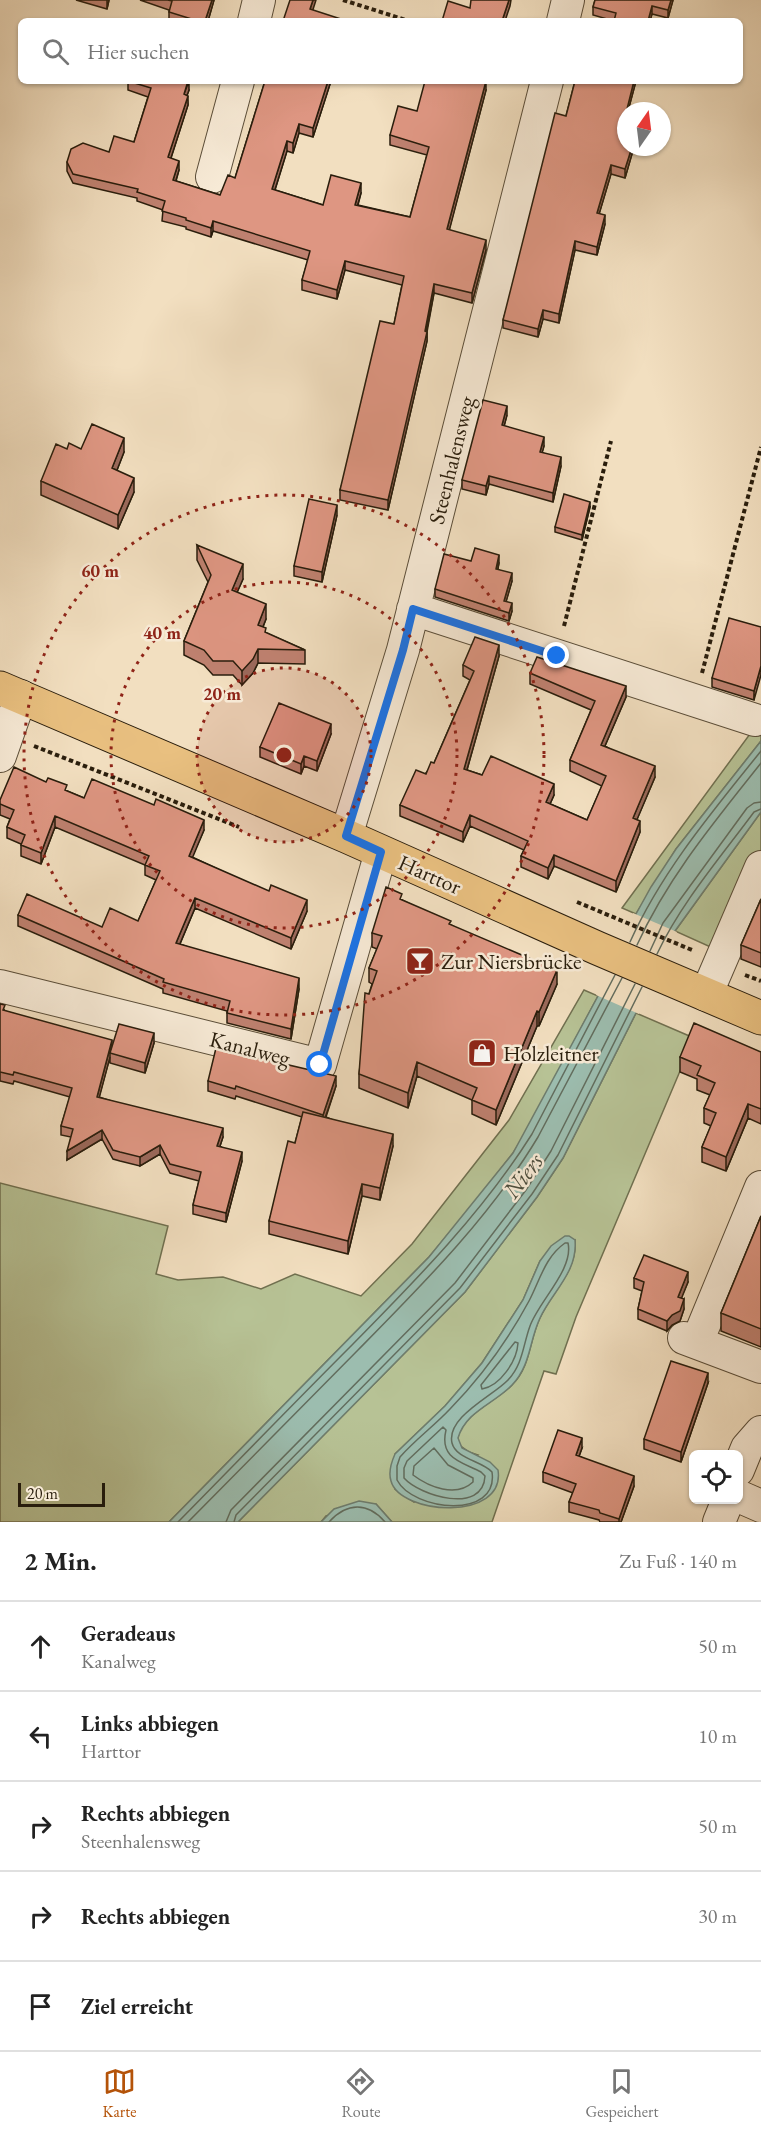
<!DOCTYPE html>
<html lang="de">
<head>
<meta charset="utf-8">
<style>
  body { margin:0; font-family:"EB Garamond",serif; background:#f6f6f6; color:#222 }
  .controls { position:absolute; right:18px; bottom:18px; display:grid; overflow:hidden; border-radius:9px; box-shadow:0 2px 4px #0004 }
  .controls button { width:54px; height:54px; display:grid; place-items:center; padding:0; border:0; border-bottom:2px solid #e0e0e0; background:#fff; color:#222; font:30px sans-serif }
  .compass { position:absolute; left:617px; top:102px; width:54px; height:54px; border-radius:50%; background:#fff; box-shadow:0 2px 4px #0004; rotate:14deg }
  .scale { position:absolute; left:18px; bottom:15px; width:87px; box-sizing:border-box; padding-left:6px; border:3px solid #291d0c; border-top:0; font-size:16px; line-height:21px; white-space:nowrap; color:#291d0c; -webkit-text-stroke:4px #f7ead6; paint-order:stroke }
  .stop { position:absolute; width:18px; height:18px; margin:-14px; border:4px solid #1a73e8; border-radius:50%; background:#fff }
  .stop.end { background:#1a73e8; border-color:#fff; box-shadow:0 2px 6px #0008 }
  .list { margin:0; padding:0; list-style:none }
  h2 { display:flex; justify-content:space-between; align-items:center; height:78px; margin:0; padding:0 24px; font-size:26px }
  h2 small { font-size:20px; font-weight:400; color:#767676 }
  .list li { display:grid; grid-template-columns:39px 1fr auto; gap:18px; align-items:center; box-sizing:border-box; height:90px; padding:0 24px; border-top:2px solid #e0e0e0 }
  .list b { display:block; font-size:22px; white-space:nowrap }
  .list p { margin:0; font-size:20px; white-space:nowrap; color:#767676 }
  .list em { font-size:20px; font-style:normal; color:#767676 }
  .icon { flex:none; width:33px; height:33px; fill:none; stroke:currentColor; stroke-width:2; stroke-linecap:round; stroke-linejoin:round }
  .map { position:relative; flex:none; width:761px; height:1522px; overflow:hidden }
  .search { position:absolute; background:#fff; box-shadow:0 2px 4px #0004; left:18px; right:18px; top:18px; height:66px; display:flex; align-items:center; gap:15px; box-sizing:border-box; padding:0 21px; border-radius:9px; color:#767676; font-size:22px }
  .sheet { height:528px; background:#fff }
  nav { display:flex; justify-content:space-around; align-items:center; box-sizing:border-box; height:84px; border-top:2px solid #e0e0e0; background:#fff; font-size:16px; color:#767676 }
  nav a { display:grid; justify-items:center; gap:3px }
  nav .on { color:#b45309 }
  .map>svg:first-child { display:block }
</style>
</head>
<body>
<div class="map">
<svg width="761" height="1522" viewBox="0 0 761 1522">
  <rect width="100%" height="100%" fill="#f2dfc0"/>
  <filter id="stains"><feTurbulence type="fractalNoise" baseFrequency=".00333" numOctaves="4"/><feColorMatrix values="0 0 0 0 .2 0 0 0 0 .09 0 0 0 0 .02 0 0 0 .5 -.17"/></filter>
  <radialGradient id="worn" r=".72"><stop offset=".6" stop-color="#630" stop-opacity="0"/><stop offset="1" stop-color="#630" stop-opacity=".3"/></radialGradient>
  <path fill="#b7c295" stroke="#707050" stroke-width="1.5" fill-rule="evenodd" d="M761,719v22l-85,108 -40,65 -14,-6z
    M761,812v38l-5,7 -41,92 -40,-18z
    M584,990l14,6 -71,135 -14,22 -42,54 -42,50 -260,265h-169v-339l168,43 -12,48 22,6 45,-3 38,12 34,-15 66,22 51,-52 97,-124z
    M636,1013l58,25 -118,279 -20,57 -12,-3 -52,151h-100l-16,-18 -50,12 -5,6h-83l227,-230 72,-95 26,-39zM575,1240c3,31 -24,52 -35,78 -11,23 -9,48 -28,67 -15,16 -58,33 -54,59l11,8 9,3 -64,47 -19,-13v-35l50,-48 37,-43 41,-63 17,-39z"/>
  <path fill="#9cbdaf" stroke="#6e7d6e" stroke-width="1.5" d="M761,741v71l-86,119 -39,82 -73,145 -26,39 -72,95 -227,230h-69l260,-265 84,-104 85,-157 38,-82 15,-27 25,-38z
    M565,1236h4l6,4c3,32 -23,52 -35,78 -11,23 -9,47 -28,67 -18,19 -46,26 -54,53l4,10 28,14 8,8c8,52 -98,45 -107,11 -3,-9 0,-18 4,-27l50,-48 37,-43 41,-63 17,-39 11,-15z
    M359,1501l17,3 16,18h-71l13,-13z"/>
  <path fill="#f2dfc0" d="M633,913l44,19 -38,82 -43,-19z"/>
  <g fill="none" stroke-linecap="round" stroke-linejoin="round">
    <path stroke="#626d5e" stroke-width="1.5" d="M630,942c32,-71 82,-130 131,-191
      M637,945c31,-68 78,-124 124,-182
      M650,951l13,-28 84,-115 7,-5 7,-1
      M657,954c24,-51 63,-96 97,-142l7,-3
      M565,1243h3c6,26 -29,58 -38,83 -7,19 -7,38 -22,54 -15,16 -62,37 -56,63 4,16 30,18 40,29 7,48 -79,39 -95,8v-14l3,-9c15,-17 34,-31 50,-48 31,-32 58,-69 79,-108 11,-21 16,-44 36,-58z
      M515,1342l3,1c-1,18 -18,43 -36,46l-1,-4z
      M443,1427l3,3c-7,29 16,32 35,42l4,4c-2,39 -65,20 -81,2v-10l3,-7z
      M434,1448l14,17 25,13v4c-17,16 -44,5 -60,-7l1,-9z
      M178,1522c58,-59 116,-119 175,-178 64,-65 130,-132 179,-210l83,-159
      M188,1522c57,-57 113,-115 170,-172 65,-66 132,-133 180,-213l84,-159
      M226,1522l5,-12 224,-227 71,-93 25,-39 84,-167
      M234,1522l2,-7 224,-227 72,-94 26,-39 84,-168
      M329,1522c18,-20 39,-20 56,0"/>
    <g stroke="#5b4e39" stroke-width="34">
      <path id="minor" d="M254,21l5,-21
        M563,21l5,-21
        M212,177l26,-96
        M413,609l342,111
        M0,756l21,-60
        M346,836l57,-186 144,-569
        M0,986l320,79 61,-213
        M706,995l55,-128
        M684,1338l77,29
        M697,1342l64,-155
        M738,1470l9,-22 14,-16
        M738,1496l23,10
        M719,1522l9,-22"/>
    </g>
    <g stroke="#291d0c" stroke-width="35">
      <path id="major" d="M0,688l346,148 251,112 164,70"/>
    </g>
    <path stroke="#291d0c" stroke-width="4" stroke-dasharray="4.5 3" stroke-linecap="butt" d="M343,0l66,21
      M564,626l47,-185
      M702,673l59,-226
      M34,746l205,81
      M577,902l115,48
      M745,975l16,6"/>
    <use href="#minor" stroke="#f7ead6" stroke-width="32"/>
    <use href="#major" stroke="#e9c080" stroke-width="33"/>
  </g>
  <path fill="#bf8170" stroke="#291d0c" stroke-width="1.5" d="M76,0h33l-2,9z
    M140,0h74l-6,21h-39v-11z
    M595,0h78l-5,18 -16,-4 -2,7h-36l-21,-6v-8z
    M128,81l61,9 -2,5 1,10 -17,53 8,12 -3,11 44,14 15,-17 30,-97h66l-18,56 -14,-4 -6,20 -6,-2 -12,39 48,15 38,-12 -3,12 52,12 17,-62 -37,-10v-10l27,-24 69,-21 -37,140 37,20 -14,53 -38,-10 -7,39v9l-39,169 -48,-10v-10l54,-166 8,-39 -57,-15 -8,29 -35,-9v-10l6,-20 -95,-29 -2,6 -25,-8v-2l-24,-6 1,-11 -26,-9v-3l-64,-15 -6,-12v-9l42,-10 25,-10 14,-45 -20,-7z
    M575,81h61l-8,30h-2v36h8l-9,31 -14,-4 -12,40 6,10 -8,31 -22,-5 -16,73 -16,-4 -5,18 -35,-9v-8l63,-204z
    M507,415l-3,11 40,20 -2,6 19,14 -8,36 -64,-18 -3,11 -24,-6v-9z
    M67,449h14l43,3 -7,18 17,22 -16,37 -77,-34v-14z
    M590,507l-8,33 -27,-8v-5z
    M337,515l-15,67 -28,-6v-10z
    M197,545l46,34 -6,13 29,27 -3,8 3,6 39,17v14l-47,-1 -5,10 -11,12 -9,-10h-20l-9,-10 -20,-10v-14l24,-59 -11,-22z
    M471,561l28,2 -1,6 14,12 -6,20 6,10 -3,10 -74,-24v-8z
    M761,627l-7,73 -42,-13v-9z
    M499,656l-32,114 15,5 72,20 -4,9 37,16 15,-34 -32,-15v-11l21,-50 -61,-26v-11l96,24 -21,49 50,31 -18,42 3,13 -24,60 -62,-26 -6,13 -27,-12v-11l3,-6 -54,-24 -7,16 -63,-26v-11l34,-42 36,-83 -7,-4v-11z
    M331,734l-14,37 -13,-5 -3,8 -41,-17v-10z
    M67,791l17,7 120,32 -12,27 115,54 -16,38 -96,-41 -15,36 119,45 -8,50 -64,-16v-12l-64,-18v-4l-145,-63v-11l84,12 36,-6 18,-41 -11,-5v-10l-90,-38 -14,37 -20,-8v-12l-14,-6v-11l3,-8 -10,-4v-15z
    M761,899v68l-20,-8v-14z
    M402,900l49,25 106,59 -18,42h-2l-41,99 -24,-11v-14l-55,-24 -9,32 -49,-20v-14l10,-80 3,-10 -3,-2v-14l8,-19 -5,-2v-14z
    M0,1004l5,7 107,34 42,-2 -9,30 -35,-10v-6l-11,40 124,40 -3,9 22,15 -16,61 -33,-8v-9l6,-24 -29,-8 -10,-19 -20,12 -20,-5 -7,-2 -11,-20 -35,21 4,-23 -10,-2v-9l9,-29 -56,-16 -1,3 -13,-3z
    M761,1052v72l-13,-6 -22,53 -24,-9v-15l9,-21 -7,-3v-15l6,-13 -13,-5v-11l-17,-7v-15z
    M208,1081l128,5 -10,31 67,29 -13,54 -18,-4 -14,58 -79,-20v-13l26,-78 7,-26 -66,-21 -1,3 -27,-8z
    M761,1216v131l-40,-16v-18z
    M634,1278l54,4 -7,16 3,11 -4,12 -8,4 -5,6 -29,-12v-10l4,-18 -8,-3z
    M708,1383l-27,79 -37,-13v-10z
    M582,1448l-3,8 55,30 -13,36h-21l-1,-2 -30,-8v-10l4,-9 -30,-11v-10z"/>
  <path fill="#9b695b" stroke="#291d0c" stroke-width="1.5" d="M107,0h2l-2,9z
    M212,0h2l-6,21h-3z
    M313,0h3l-6,19v-10z
    M509,0h2l-1,6 -5,15h-3z
    M671,0h2l-5,18v-8z
    M652,6v8l-2,7h-2z
    M189,81v9l-5,14v-10z
    M328,81h3l-18,56v-9z
    M486,81v9l-39,149v-10z
    M634,81h2l-8,30h-2z
    M188,96v9l-20,62v-10z
    M299,124v9l-6,20v-10z
    M287,141v10l-15,48v-10z
    M632,147h2l-9,31v-9z
    M179,161v9l-6,20v-10z
    M611,165v9l-14,47v-8z
    M361,183v10l-6,21v-9z
    M605,215v9l-8,31v-8z
    M213,221v10l-2,6v-9z
    M486,240v10l-14,53v-10z
    M575,241v9l-16,73v-9z
    M345,261v9l-8,29v-9z
    M434,284v9l-9,46 2,-7v9l-39,169v-10l37,-169z
    M543,310v9l-5,18v-8z
    M507,406v9l-5,19v-9z
    M544,437v9l-4,15v-9z
    M124,438v14l-12,31v-15z
    M561,457v9l-8,36v-9z
    M489,476v8l-3,11v-9z
    M134,478v14l-16,37v-14z
    M590,502v5l-8,33v-5z
    M337,505v10l-15,67v-10z
    M499,555v8l-3,14v-8z
    M243,564v15l-11,25v-14z
    M512,573v8l-8,28v-8z
    M512,603v8l-3,10v-8z
    M266,604v15l-8,20v-14z
    M499,645v11l-35,124v-11z
    M258,649v14l-5,10 -11,12v-14z
    M761,666v9l-7,25v-9z
    M626,686v11l-25,58v-10z
    M331,724v10l-14,37v-10z
    M304,756v10l-3,8v-10z
    M655,766v11l-22,52v-11z
    M554,784v11l-8,18v-11z
    M470,815v11l-7,16v-10z
    M55,816v11l-14,37v-11z
    M204,820v10l-15,36v-10z
    M640,821v11l-24,60v-11z
    M554,855v11l-6,13v-11z
    M195,898v10l-19,45v-10z
    M307,900v11l-16,38v-11z
    M557,970v14l-18,42v-14z
    M299,978v11l-8,50v-10z
    M537,1011v15l-41,99v-15z
    M154,1033v10l-9,30v-10z
    M112,1040v9l-2,4v4l-13,49v-9z
    M417,1062v14l-9,32v-15z
    M336,1076v10l-13,38v-9z
    M748,1104v14l-22,53v-14z
    M223,1128v9l-6,18v-9z
    M102,1130v9l-35,21v-9z
    M393,1134v12l-13,54v-12z
    M160,1145v9l-20,12v-9z
    M242,1152v9l-16,61v-9z
    M362,1184v12l-14,58v-13z
    M688,1272v10l-10,25v-10z
    M684,1299v10l-4,12 -8,4 -5,6v-10z
    M708,1373v10l-27,79v-10z
    M582,1438v10l-6,17v-10z
    M634,1476v10l-13,36h-2v-3z"/>
  <path fill="#de9682" stroke="#291d0c" stroke-width="1.5" d="M168,0h44l-7,21h-7l-29,-9 3,-11z
    M290,0h23l-3,9 37,12h-64z
    M471,0h38l-7,21h-60l6,-20 22,7z
    M595,0h76l-3,10 -16,-4 -4,15h-34l2,-8 -23,-6z
    M128,81h60l-4,13 4,2 -20,61 11,4 -6,19 47,15 8,-20 7,3 30,-97h63l-15,47 -14,-4 -6,19 -6,-2 -15,48 51,16 8,-30 30,8 -6,22 55,12 19,-70 -39,-12 8,-29 19,5 8,-30h61l-39,148 39,11 -14,53 -38,-9 -9,47 2,1 -39,168 -48,-10 40,-169 14,3 10,-48 -59,-15 -8,29 -35,-10 8,-29 -97,-30 -2,7 -25,-8v-2l-24,-7 3,-10 -28,-9 1,-3 -65,-15 -6,-12 4,-13 12,-6 26,9 5,-16 20,6 17,-54z
    M575,81h59l-10,40 2,1v25h6l-7,22 -14,-4 -14,48 8,2 -8,32 -22,-6 -16,73 -16,-4 -5,19 -35,-9 52,-207 11,3z
    M483,400l24,6 -5,19 42,12 -4,15 21,5 -8,36 -64,-17 -3,10 -24,-6z
    M92,424l32,14 -12,30 22,10 -16,37 -77,-34 15,-37 11,5 2,-6 12,6z
    M564,494l26,8 -8,33 -27,-8z
    M309,499l28,6 -15,67 -28,-6z
    M197,545l46,19 -11,26 34,14 -8,21 8,3 -1,4 40,18 -47,-1 -5,10 -11,12 -9,-10h-20l-9,-11 -20,-9 27,-66z
    M475,548l24,7 -3,14 16,4 -8,28 8,2 -3,10 -74,-24 9,-35 27,7z
    M729,618l32,9v39l-7,25 -42,-13z
    M475,637l24,8 -35,124 18,6 9,-19 63,28 -8,18 41,18 19,-44 -36,-16 25,-59 -65,-28 7,-16 89,29 -25,59 54,21 -22,52 7,3 -24,60 -62,-26 -6,13 -27,-12 7,-15 -58,-26 -7,17 -63,-27 16,-35 10,4 5,-12 3,1 40,-92 -11,-6z
    M279,703l52,21 -14,37 -13,-5 -3,8 -41,-17z
    M14,767l32,15 2,-4 19,7 -2,5 19,8 8,-19 62,26 2,-6 48,21 -15,36 80,35 2,-6 36,15 -16,38 -96,-40 -19,45 123,35 -8,51 -64,-16 3,-12 -67,-19 1,-3 -146,-64 9,-21 75,33 8,-19 28,13 22,-50 -15,-6 4,-9 -94,-40 -14,37 -20,-8 4,-10 -18,-8 7,-17 -14,-6v-4z
    M386,887l16,7 -2,5 51,22 -2,3 108,46 -18,42 -2,-1 -41,99 -24,-10 5,-12 -60,-26 -9,31 -49,-19 6,-81 4,1 8,-23 -8,-3 13,-32 -10,-3z
    M761,899v54l-20,-8z
    M0,1004l5,1 -2,5 109,30 -15,57 126,31 -6,18 25,6 -16,61 -33,-8 8,-33 -31,-8 -10,-19 -20,12 -20,-5 -7,-2 -11,-20 -35,21 6,-22 -12,-3 11,-38 -58,-16 -1,3 -13,-3z
    M694,1023l67,29v57l-13,-5 -22,53 -24,-10 14,-34 -12,-5 11,-25 -18,-8 4,-9 -21,-9z
    M119,1024l35,9 -9,30 -35,-10z
    M216,1048l120,28 -13,39 -87,-29 -1,3 -27,-8z
    M303,1112l90,22 -13,54 -18,-4 -14,57 -79,-20 19,-80 7,2z
    M761,1216v113l-40,-16z
    M644,1255l44,17 -10,25 6,2 -4,12 -8,4 -5,6 -29,-12 6,-27 -10,-4z
    M671,1361l37,12 -27,79 -37,-13z
    M558,1430l24,8 -6,17 58,21 -15,43 -19,-6 -1,-3 -30,-8 7,-18 -33,-12z"/>
  <g fill="none" stroke-linecap="round" stroke-linejoin="round">
    <path stroke="#1a73e8" stroke-width="8" d="M320,1065l61,-213 -35,-16 57,-186 10,-41 144,47"/>
  </g>
  <circle cx="284" cy="755" r="87" fill="#8f2418" fill-opacity=".12"/>
  <g fill="none" stroke="#8f2418" stroke-width="3" stroke-dasharray="3 6">
    <circle cx="284" cy="755" r="87"/>
    <circle cx="284" cy="755" r="173"/>
    <circle cx="284" cy="755" r="260"/>
  </g>
  <defs>
    <g id="bar-square" transform="scale(1.5)"><rect x="-9" y="-9" width="18" height="18" rx="4" fill="#8f2418" stroke="#f7ead6"/><path d="M-6-5H6L.8 .8V4.5H3.5V6h-7V4.5H-.8V.8Z" fill="#fff"/></g>
    <g id="shop-square" transform="scale(1.5)"><rect x="-9" y="-9" width="18" height="18" rx="4" fill="#8f2418" stroke="#f7ead6"/><path d="M-5-2.5h2.3a2.7 3.5 0 0 1 5.4 0H5L5.5 6h-11ZM-1.5-2.5h3a1.5 2.3 0 0 0-3 0Z" fill="#fff"/></g>
  </defs>
  <g fill-rule="evenodd">
    <use href="#bar-square" x="420" y="961"/>
    <use href="#shop-square" x="482" y="1053"/>
  </g>
  <g text-anchor="middle" stroke-width="5" stroke-linejoin="round" paint-order="stroke">
    <g font-size="22" fill="#291d0c" stroke="#f7ead6">
      <text transform="translate(451 460) rotate(-76)" y="8">Steenhalensweg</text>
      <text transform="translate(430 874) rotate(24)" y="8">Harttor</text>
      <text transform="translate(250 1048) rotate(14)" y="8">Kanalweg</text>
    </g>
    <g font-size="22" fill="#291d0c" stroke="#f7ead6" text-anchor="start">
      <text x="441" y="969">Zur Niersbrücke</text>
      <text x="503" y="1061">Holzleitner</text>
    </g>
    <g font-size="24" font-style="italic" fill="#4c4d3d" stroke="#f7ead6">
      <text transform="translate(523 1176) rotate(-53)" y="8">Niers</text>
    </g>
  </g>
  <circle cx="284" cy="755" r="9" fill="#8f2418" stroke="#f7ead6" stroke-width="3"/>
  <g font-size="18" text-anchor="middle" font-weight="bold" fill="#8f2418" stroke="#f7ead6" stroke-width="5" stroke-linejoin="round" paint-order="stroke">
    <text x="100" y="577">60 m</text>
    <text x="162" y="639">40 m</text>
    <text x="222" y="700">20 m</text>
  </g>
  <rect width="100%" height="100%" filter="url(#stains)"/>
  <rect width="100%" height="100%" fill="url(#worn)"/>
</svg>
<div class="controls">
<button><svg class="icon" aria-label="locate" viewBox="0 0 24 24"><circle cx="12" cy="12" r="6"/><path d="M12 2v4M12 18v4M2 12h4M18 12h4"/></svg></button>
</div>
<svg class="compass" viewBox="-18 -18 36 36"><path d="M0-13l5 13h-10z" fill="#e53935"/><path d="M0 13l5-13h-10z" fill="#767676"/></svg>
<div class="scale">20 m</div>
<div class="stop" style="left:320px;top:1065px"></div>
<div class="stop end" style="left:557px;top:656px"></div>
<div class="search"><svg class="icon" aria-label="search" viewBox="0 0 24 24"><circle cx="10" cy="10" r="6"/><path d="M15 15l6 6"/></svg>Hier suchen</div>
</div>
<section class="sheet">
<h2>2 Min.<small>Zu Fuß · 140 m</small></h2>
<ul class="list">
<li><svg class="icon" aria-label="ahead" viewBox="0 0 24 24"><path d="M12 20V5M6 11l6-6 6 6"/></svg><div><b>Geradeaus</b><p>Kanalweg</p></div><em>50 m</em></li>
<li><svg class="icon" aria-label="left" viewBox="0 0 24 24"><path d="M17 20v-9H6M10 6l-5 5 5 5"/></svg><div><b>Links abbiegen</b><p>Harttor</p></div><em>10 m</em></li>
<li><svg class="icon" aria-label="right" viewBox="0 0 24 24"><path d="M7 20v-9h11M14 6l5 5-5 5"/></svg><div><b>Rechts abbiegen</b><p>Steenhalensweg</p></div><em>50 m</em></li>
<li><svg class="icon" aria-label="right" viewBox="0 0 24 24"><path d="M7 20v-9h11M14 6l5 5-5 5"/></svg><div><b>Rechts abbiegen</b></div><em>30 m</em></li>
<li><svg class="icon" aria-label="arrive" viewBox="0 0 24 24"><path d="M6 21V4h12l-3 4 3 4H6"/></svg><div><b>Ziel erreicht</b></div></li>
</ul>
</section>
<nav>
<a class="on"><svg class="icon" aria-label="map" viewBox="0 0 24 24"><path d="M3 6l6-2 6 2 6-2v14l-6 2-6-2-6 2zM9 4v14M15 6v14"/></svg>Karte</a>
<a><svg class="icon" aria-label="directions" viewBox="0 0 24 24"><path d="M12 3l9 9-9 9-9-9zM9 14v-3h6M13 9l2 2-2 2"/></svg>Route</a>
<a><svg class="icon" aria-label="saved" viewBox="0 0 24 24"><path d="M7 4h10v16l-5-4-5 4z"/></svg>Gespeichert</a>
</nav>
</body>
</html>
